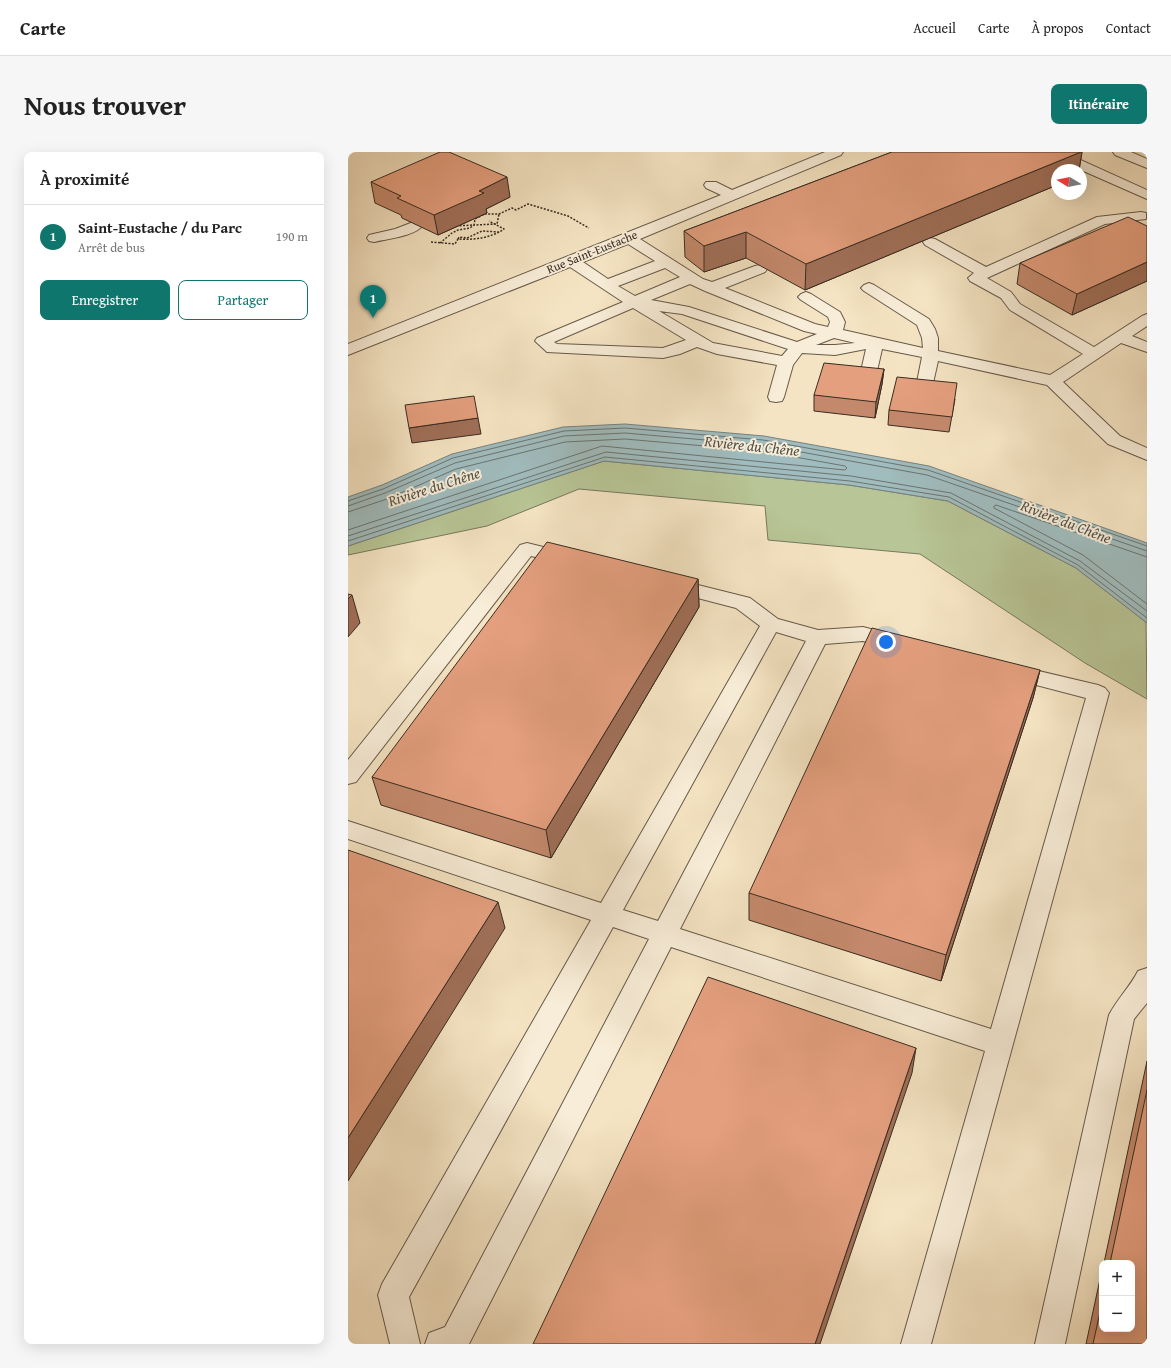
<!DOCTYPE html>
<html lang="fr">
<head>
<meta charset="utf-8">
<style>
  body { margin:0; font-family:"Gentium Book Plus",serif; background:#f6f6f6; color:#222 }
  .controls { position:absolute; right:12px; bottom:12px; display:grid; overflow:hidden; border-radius:8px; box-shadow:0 4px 16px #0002 }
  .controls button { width:36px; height:36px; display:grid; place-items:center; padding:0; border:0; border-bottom:1px solid #e0e0e0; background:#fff; color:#222; font:20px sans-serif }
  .compass { position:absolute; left:703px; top:12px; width:36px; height:36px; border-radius:50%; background:#fff; box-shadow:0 4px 16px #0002; rotate:280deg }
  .you { position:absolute; left:538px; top:490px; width:14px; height:14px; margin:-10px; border:3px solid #fff; border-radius:50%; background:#1a73e8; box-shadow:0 0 0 6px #1a73e833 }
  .badge { display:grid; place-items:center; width:26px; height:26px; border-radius:50%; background:#0f766e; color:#fff; font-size:13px; font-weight:700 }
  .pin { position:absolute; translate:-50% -33px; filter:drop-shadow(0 1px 2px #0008) }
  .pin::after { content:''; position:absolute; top:21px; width:14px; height:12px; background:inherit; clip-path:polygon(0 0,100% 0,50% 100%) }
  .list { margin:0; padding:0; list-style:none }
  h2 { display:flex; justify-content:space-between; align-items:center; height:52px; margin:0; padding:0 16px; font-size:17px }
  h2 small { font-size:13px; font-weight:400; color:#767676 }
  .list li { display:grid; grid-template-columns:26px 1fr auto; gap:12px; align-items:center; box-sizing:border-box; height:64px; padding:0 16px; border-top:1px solid #e0e0e0 }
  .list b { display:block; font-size:15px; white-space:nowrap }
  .list p { margin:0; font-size:13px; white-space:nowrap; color:#767676 }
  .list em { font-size:13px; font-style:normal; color:#767676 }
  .actions { display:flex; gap:8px; padding:12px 16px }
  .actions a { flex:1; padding:9px 0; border:1px solid #0f766e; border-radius:8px; text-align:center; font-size:14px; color:#0f766e }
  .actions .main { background:#0f766e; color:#fff }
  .map { position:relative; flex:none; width:799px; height:1192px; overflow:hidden; border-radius:8px }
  header { display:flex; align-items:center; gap:24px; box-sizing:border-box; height:56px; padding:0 20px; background:#fff; border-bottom:1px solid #e0e0e0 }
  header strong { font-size:19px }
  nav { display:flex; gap:22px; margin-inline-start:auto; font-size:14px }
  .intro { display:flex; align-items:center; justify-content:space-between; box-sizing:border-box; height:96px; padding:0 24px }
  h1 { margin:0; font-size:28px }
  .button { padding:10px 18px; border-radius:8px; background:#0f766e; color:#fff; font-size:14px; font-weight:700 }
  main { display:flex; gap:24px; padding:0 24px }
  aside { flex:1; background:#fff; border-radius:8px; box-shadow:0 4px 16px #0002 }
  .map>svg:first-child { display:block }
</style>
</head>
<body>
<header>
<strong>Carte</strong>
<nav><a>Accueil</a><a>Carte</a><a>À propos</a><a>Contact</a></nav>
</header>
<div class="intro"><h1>Nous trouver</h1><a class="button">Itinéraire</a></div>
<main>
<aside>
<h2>À proximité<small></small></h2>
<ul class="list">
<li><span class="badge">1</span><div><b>Saint-Eustache / du Parc</b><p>Arrêt de bus</p></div><em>190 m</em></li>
</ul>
<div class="actions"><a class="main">Enregistrer</a><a>Partager</a></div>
</aside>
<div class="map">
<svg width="799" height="1192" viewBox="0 0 799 1192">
  <rect width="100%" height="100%" fill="#f5e4c3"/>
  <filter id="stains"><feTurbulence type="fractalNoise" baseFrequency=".005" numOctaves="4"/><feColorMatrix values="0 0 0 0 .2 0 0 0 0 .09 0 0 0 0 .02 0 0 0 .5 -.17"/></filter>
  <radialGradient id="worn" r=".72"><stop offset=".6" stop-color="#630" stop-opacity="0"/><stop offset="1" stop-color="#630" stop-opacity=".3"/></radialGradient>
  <path fill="#b8c596" stroke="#78785c" d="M256,309l245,24 99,16 128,67 70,54 1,77 -62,-36 -165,-109 -152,-14 -3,-34 -186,-17 -92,37 -139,29v-9z"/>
  <path fill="#a0bcbe" stroke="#768280" d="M277,272l139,12 165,30 218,77v80l-71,-55 -128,-67 -99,-16 -245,-24 -256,85v-49l34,-12 70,-31 111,-27z"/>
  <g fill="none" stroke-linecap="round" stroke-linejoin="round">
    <path stroke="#6c7470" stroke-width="1" d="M0,349l35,-12 70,-31 111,-27 61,-3 138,12 165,30 219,76
      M0,354l37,-13 70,-30 109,-27 61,-3 138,12 164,30 220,76
      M0,360l39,-13 69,-30 109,-27 60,-3 137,12 83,15 2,2 -2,2 -243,-24 -254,84
      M0,384l258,-84 245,24 100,17 129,68 67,50
      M0,389l257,-84 245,24 99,16 129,68 69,53
      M799,405l-151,-52 -2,1v2l89,47 64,49"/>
    <g stroke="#675a4a" stroke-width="2">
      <path id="minor" d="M477,0h18l-2,3 -201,84 63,40 9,3 43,-16 5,-1 5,1 2,3 -2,3 -40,16 90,36 13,3 2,-5 -2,-5 -27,-17 -3,-3 3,-3 5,-2 5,2 29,18 5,10 -2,8 80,18 -1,-10 -5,-13 -53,-34 -3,-3 3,-3 5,-2 5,2 55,34 6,10 3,9v13l112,24 33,-21 -73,-44 -9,-12 -31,-17 -2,-3 6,-5 -49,-28 -2,-3 2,-3 5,-1 5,1 51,28 111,-50 44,-5 5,1v6l-41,5 -118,54 24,14 9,12 74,43 48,-31 5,-2v12l-15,10 15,6v10l-26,-9 -58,39 57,54 27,12v12l-39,-16 -61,-59 -109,-24 -7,31 -2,4 -6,1 -6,-1 -2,-4 7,-35 -40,-8 -7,31 -2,3 -6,2 -6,-2 -2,-3 7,-31 -31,6 -33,-2 -9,12 -9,32 -2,4 -6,1 -6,-1 -2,-4 9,-32 -60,-11 -20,-7 -17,7 -17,4 -116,-6 -12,-11 2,-3 86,-36 -53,-35 -222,88v-11l373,-149 -15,-7 -2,-3 2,-3h10l16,8zM280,92l27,17 -47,18 -25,-17zM317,116l15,9 -45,19 -17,-10zM342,132l15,7 99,40 13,3 -20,8 -108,-35 -38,-7zM285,156l53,32 -23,8 -106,-4 -3,-2zM311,159l23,3 106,35 -6,7 -69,-13zM486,186l21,5 -20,2h-19z
        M697,0h18l84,38v9l-100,-44z
        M765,0h18l16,7v9l-32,-13z
        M68,69l5,1 2,3c-7,11 -37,14 -49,17l-5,-1 -2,-3 2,-3 26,-6z
        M179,391l49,12 3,4 -3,4 -7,2 -38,-9 -175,226 -8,2v-24l172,-215z
        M322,426l80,20 28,21 40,11 45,-3 42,11 3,5 -3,5 -7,2 -35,-9 -38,3 -145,285 311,100 95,-331 -84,-22 -3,-5 3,-5 7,-2 89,21 7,3 4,5 -178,651h-30l84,-293 -314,-104 -202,397h-44l4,-11 16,-6 204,-388 -36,-12 -204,370 11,47h-30l-12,-49 4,-11 209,-364 -243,-81v-18l253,82 159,-277 -24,-18 -73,-19 -3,-5 3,-5zM428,480l30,9 -148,280 -35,-11z
        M799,816v35l-13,16 -69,325h-30l74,-329c8,-16 21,-28 29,-44z"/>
    </g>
    <path stroke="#382c22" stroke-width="1.5" stroke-dasharray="2 1.5" stroke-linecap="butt" d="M108,74l18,-1 1,-6 10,-5h14l13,-6 4,2 12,-6 40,12 21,12
      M110,87l1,-2 8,1 15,-7 17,1
      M83,90l24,2 3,-5c16,1 33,-1 46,-10l-15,-8
      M92,91l12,-10 6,-3 12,-2 4,-3 23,-1 2,-10"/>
    <use href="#minor" fill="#f8edd8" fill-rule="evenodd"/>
  </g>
  <path fill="#c4896c" stroke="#382c22" d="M544,0h190l-3,18h-22v15l-252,105 -59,-32 -42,14 -19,-15 -1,-26z
    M23,30l139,15 -24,12 1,4 -49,22 -36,-17 -1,-3 -26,-12z
    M799,74v55l-75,34 -55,-31 3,-21z
    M536,217l-2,15 -7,34 -61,-7v-16z
    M607,247l-6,33 -61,-7 1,-15z
    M350,427l1,28 -148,251 -170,-53 -9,-28z
    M692,518l-7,28 -92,283 -192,-61v-27z
    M799,909v283h-61l16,-74v59l30,-66h-28z"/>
  <path fill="#a06f58" stroke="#382c22" d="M733,0h1l-3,18h-22v15l-252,105 1,-26z
    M159,25l3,20 -24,12 1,4 -49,22 -4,-20 45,-24z
    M398,80v26l-42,14v-26z
    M799,110v19l-75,34 5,-21z
    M536,217l-2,15 -7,34 1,-16z
    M130,266l3,16 -69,9 -3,-15z
    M350,427l1,28 -148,251 -5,-28z
    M4,443l8,28 -12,14v-38z
    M692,518l-7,28 -92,283 5,-26z
    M150,750l7,26 -157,253v-43z
    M568,896l-4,25 -92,271h-5z"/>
  <path fill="#e49f7e" stroke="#382c22" d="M92,0h9l58,25 -28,14 5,2 -50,22 -37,-17 4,-2 -30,-14z
    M544,0h189l-275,112 -60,-32 -42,14 -20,-15z
    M780,65l19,9v36l-70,32 -57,-31z
    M476,211l60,6 -8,33 -62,-7z
    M549,225l60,6 -5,34 -63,-7z
    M126,244l4,22 -69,10 -4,-23z
    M199,390l151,37 -152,251 -174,-53z
    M0,442l4,1 -4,4z
    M524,476l168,42 -94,285 -197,-62z
    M0,698l150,52 -150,236z
    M360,825l208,71 -101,296h-282z
    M799,938v254h-54l9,-41v26h30v-66h-22z"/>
  <g text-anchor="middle" stroke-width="4" stroke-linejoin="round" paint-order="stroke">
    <g font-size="12" fill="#382c22" stroke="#f8edd8">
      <text transform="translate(244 100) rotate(-22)" y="4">Rue Saint-Eustache</text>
    </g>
    <g font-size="15" font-style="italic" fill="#525049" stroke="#f8edd8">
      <text transform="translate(404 294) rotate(6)" y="5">Rivière du Chêne</text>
      <text transform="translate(86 335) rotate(-18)" y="5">Rivière du Chêne</text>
      <text transform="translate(718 370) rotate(21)" y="5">Rivière du Chêne</text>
    </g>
  </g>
  <rect width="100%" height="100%" filter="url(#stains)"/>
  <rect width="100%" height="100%" fill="url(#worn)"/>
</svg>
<div class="controls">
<button>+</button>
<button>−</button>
</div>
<svg class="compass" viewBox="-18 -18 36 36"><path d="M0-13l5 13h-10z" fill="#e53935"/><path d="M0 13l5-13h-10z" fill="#767676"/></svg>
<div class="you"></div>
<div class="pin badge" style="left:25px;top:166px">1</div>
</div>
</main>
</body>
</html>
